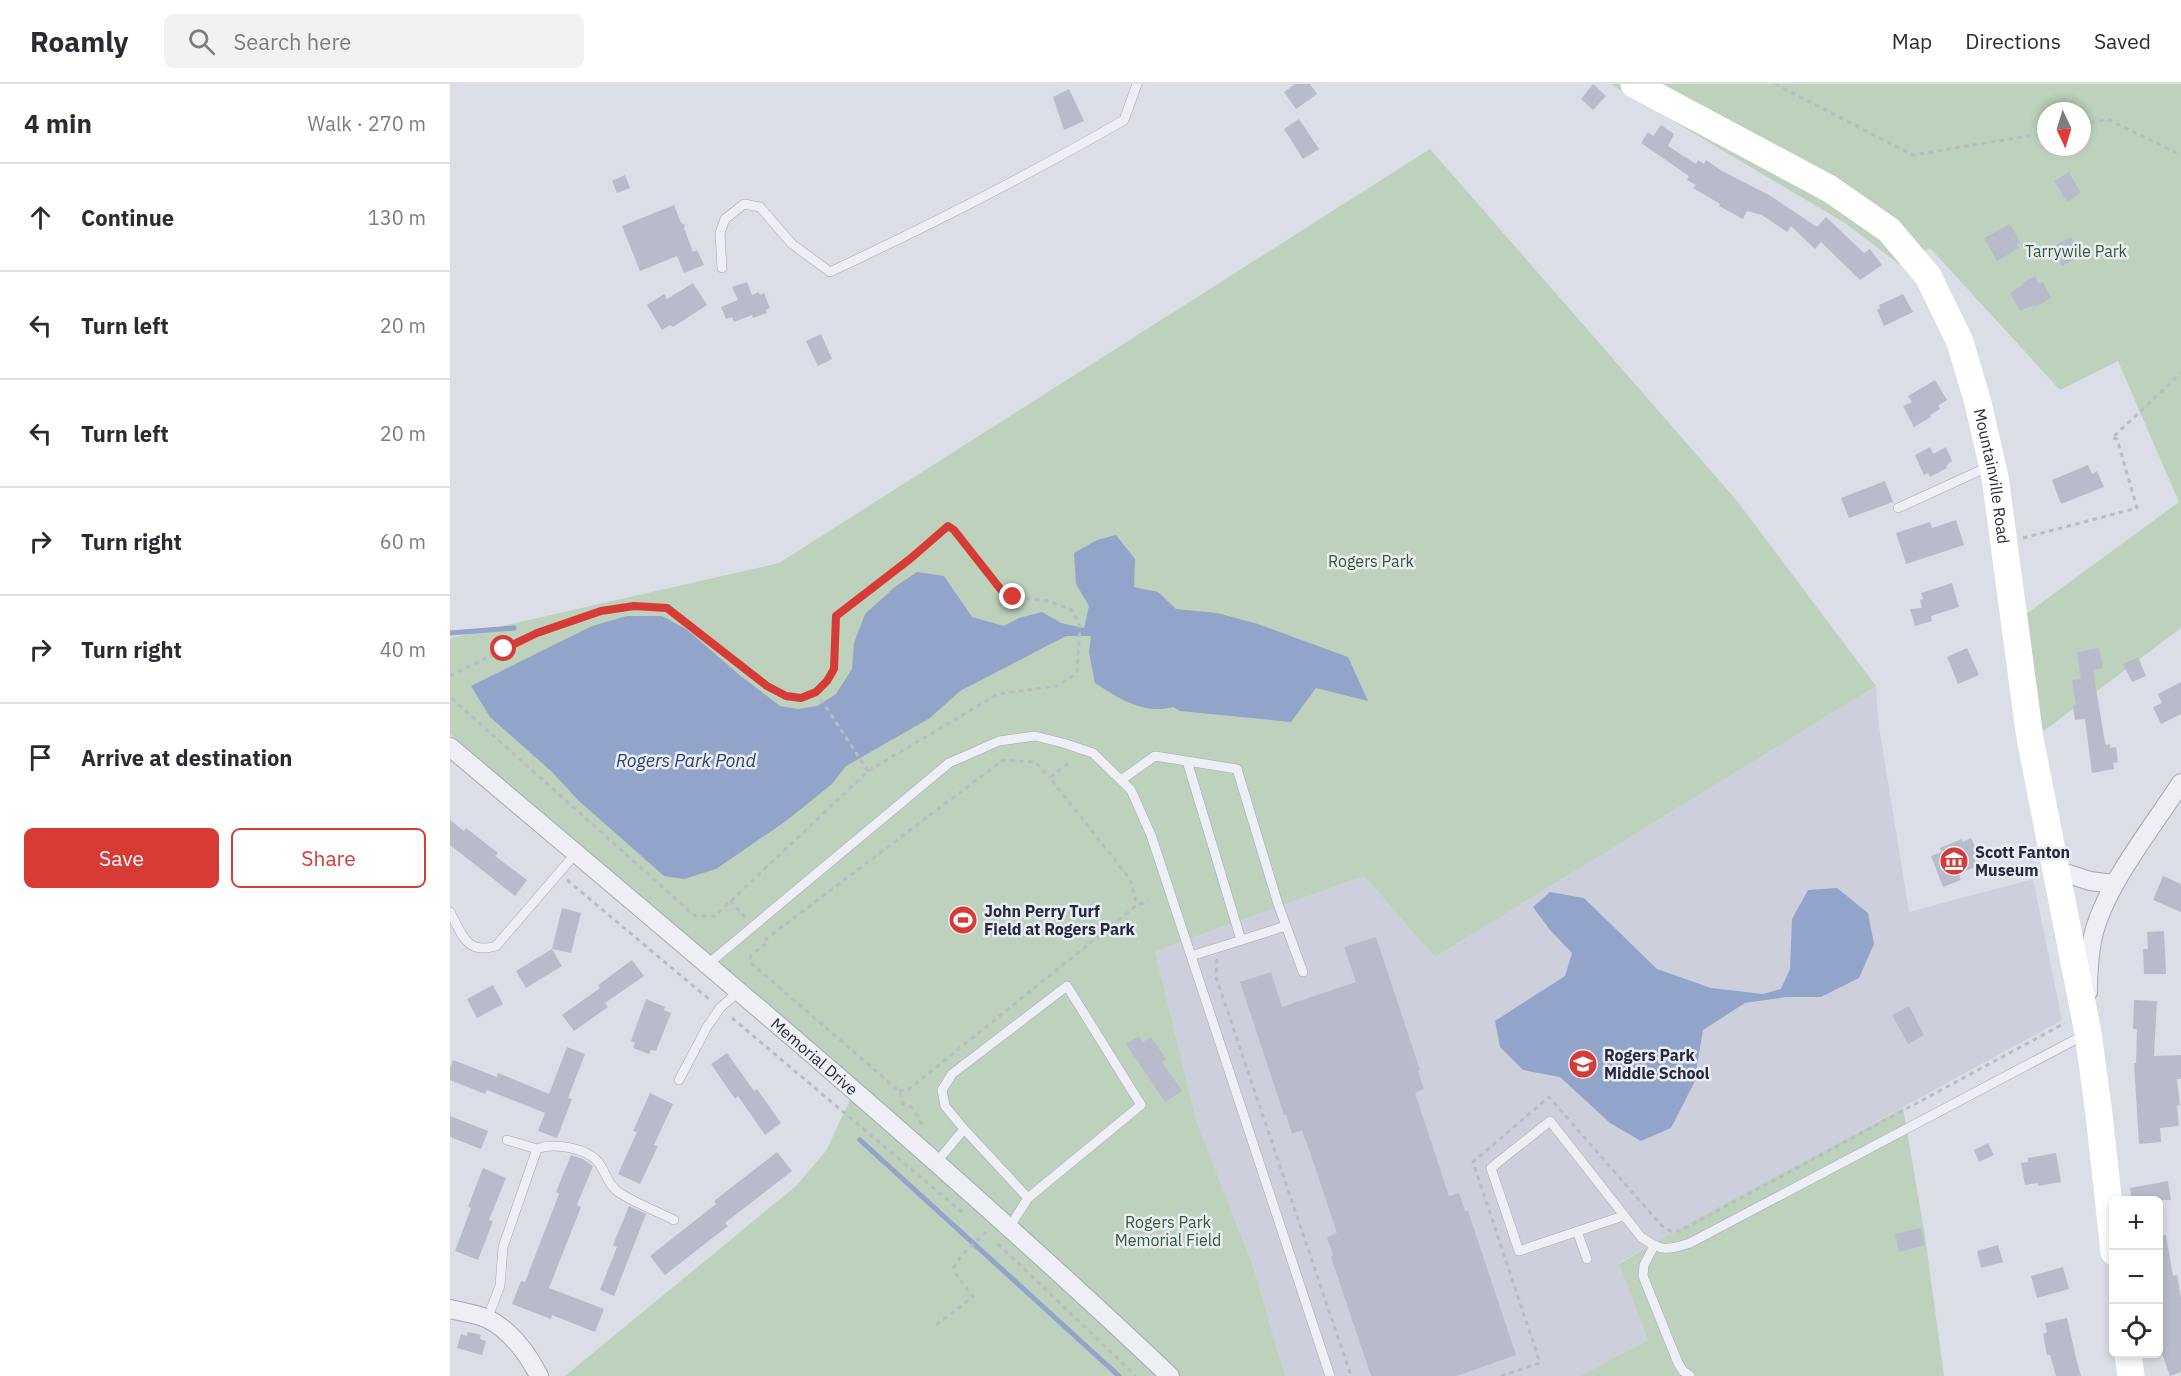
<!DOCTYPE html>
<html lang="en">
<head>
<meta charset="utf-8">
<style>
  body { margin:0; font-family:"IBM Plex Sans",sans-serif; background:#f2f2f3; color:#2b2b33 }
  .controls { position:absolute; right:18px; bottom:18px; display:grid; overflow:hidden; border-radius:9px; box-shadow:0 3px 9px #0003 }
  .controls button { width:54px; height:54px; display:grid; place-items:center; padding:0; border:0; border-bottom:2px solid #e1e1e2; background:#fff; color:#2b2b33; font:30px sans-serif }
  .compass { position:absolute; left:1587px; top:18px; width:54px; height:54px; border-radius:50%; background:#fff; box-shadow:0 3px 9px #0003; rotate:176deg }
  .stop { position:absolute; width:18px; height:18px; margin:-14px; border:4px solid #d63b36; border-radius:50%; background:#fff }
  .stop.end { background:#d63b36; border-color:#fff; box-shadow:0 2px 6px #0008 }
  .list { margin:0; padding:0; list-style:none }
  h2 { display:flex; justify-content:space-between; align-items:center; height:78px; margin:0; padding:0 24px; font-size:26px }
  h2 small { font-size:20px; font-weight:400; color:#7c7c81 }
  .list li { display:grid; grid-template-columns:39px 1fr auto; gap:18px; align-items:center; box-sizing:border-box; height:108px; padding:0 24px; border-top:2px solid #e1e1e2 }
  .list b { display:block; font-size:22px; white-space:nowrap }
  .list em { font-size:20px; font-style:normal; color:#7c7c81 }
  .actions { display:flex; gap:12px; padding:18px 24px }
  .actions a { flex:1; padding:14px 0; border:2px solid #d63b36; border-radius:9px; text-align:center; font-size:21px; color:#d63b36 }
  .actions .main { background:#d63b36; color:#fff }
  .icon { flex:none; width:33px; height:33px; fill:none; stroke:currentColor; stroke-width:2; stroke-linecap:round; stroke-linejoin:round }
  .map { position:relative; flex:none; width:1731px; height:1292px; overflow:hidden }
  header { display:flex; align-items:center; gap:36px; box-sizing:border-box; height:84px; padding:0 30px; background:#fff; border-bottom:2px solid #e1e1e2 }
  header strong { font-size:28px }
  nav { display:flex; gap:33px; margin-inline-start:auto; font-size:21px }
  .search { width:420px; height:54px; background:#f2f2f3; display:flex; align-items:center; gap:15px; box-sizing:border-box; padding:0 21px; border-radius:9px; color:#7c7c81; font-size:22px }
  main { display:flex }
  aside { flex:1; background:#fff }
  .map>svg:first-child { display:block }
</style>
</head>
<body>
<header>
<strong>Roamly</strong>
<div class="search"><svg class="icon" aria-label="search" viewBox="0 0 24 24"><circle cx="10" cy="10" r="6"/><path d="M15 15l6 6"/></svg>Search here</div>
<nav><a>Map</a><a>Directions</a><a>Saved</a></nav>
</header>
<main>
<aside>
<h2>4 min<small>Walk · 270 m</small></h2>
<ul class="list">
<li><svg class="icon" aria-label="ahead" viewBox="0 0 24 24"><path d="M12 20V5M6 11l6-6 6 6"/></svg><div><b>Continue</b></div><em>130 m</em></li>
<li><svg class="icon" aria-label="left" viewBox="0 0 24 24"><path d="M17 20v-9H6M10 6l-5 5 5 5"/></svg><div><b>Turn left</b></div><em>20 m</em></li>
<li><svg class="icon" aria-label="left" viewBox="0 0 24 24"><path d="M17 20v-9H6M10 6l-5 5 5 5"/></svg><div><b>Turn left</b></div><em>20 m</em></li>
<li><svg class="icon" aria-label="right" viewBox="0 0 24 24"><path d="M7 20v-9h11M14 6l5 5-5 5"/></svg><div><b>Turn right</b></div><em>60 m</em></li>
<li><svg class="icon" aria-label="right" viewBox="0 0 24 24"><path d="M7 20v-9h11M14 6l5 5-5 5"/></svg><div><b>Turn right</b></div><em>40 m</em></li>
<li><svg class="icon" aria-label="arrive" viewBox="0 0 24 24"><path d="M6 21V4h12l-3 4 3 4H6"/></svg><div><b>Arrive at destination</b></div></li>
</ul>
<div class="actions"><a class="main">Save</a><a>Share</a></div>
</aside>
<div class="map">
<svg width="1731" height="1292" viewBox="0 0 1731 1292">
  <rect width="100%" height="100%" fill="#dbdee7"/>
  <path fill="#cdd0dc" d="M1426,602l2,34 31,192 124,-33 29,141 -443,243 29,77 -68,36h-295l-31,-107 -58,-149 -41,-169 209,-75 71,81z"/>
  <path fill="#bdd1bc" fill-rule="evenodd" d="M1161,0h570v544l-148,111 -15,-119 161,-118 -61,-141 -58,29 -130,-142 -31,16 -54,-41zM1596,27h36v36h-36z
    M980,65l307,352 139,185 -441,271 -71,-81 -209,75 41,169 58,149 31,107h-720l231,-190 30,-35 31,-66 -119,-106 -288,-245v-96l329,-75z
    M1453,1024l22,128 19,140h-364l68,-36 -29,-76 68,-40z"/>
  <path fill="#93a4ca" d="M666,451l19,24 -1,28 24,5 18,17 41,4 41,11 90,33 20,44 -52,-13 -25,34 -111,-11 -7,-4c-29,8 -55,-9 -78,-24l-6,-31 2,-16h-25l-106,55 -30,27 -84,48 -14,18 -46,37 -70,48 -32,10 -20,-3 -85,-75 -27,-29 -62,-55 -19,-31 121,-60 35,-10h35l24,13 56,48 38,29 18,3 19,-3 19,-12 16,-25 2,-26 11,-29 31,-28 21,-14 27,4 28,41 32,9 15,-8 23,-6 19,11 23,5 5,-22 -13,-22 -2,-31 23,-13z
    M1387,804l31,25 6,31 -15,34 -38,19h-35l-41,6 -42,27 -9,53 -23,45 -30,13 -31,-18 -50,-46 -37,-7 -23,-23 -5,-26 70,-45 7,-23 -22,-23 -17,-23 17,-15 34,6 73,71 54,19 52,6 18,-5 9,-20 2,-50 16,-29z"/>
  <g fill="none" stroke-linecap="round" stroke-linejoin="round">
    <path stroke="#93a4ca" stroke-width="5" d="M0,549l64,-5
      M410,1056l259,236"/>
  </g>
  <path fill="#b8bcca" d="M845,0h15l7,10 -21,15 -12,-17z
    M1143,0l13,12 -13,14 -12,-11z
    M619,5l15,32 -20,9 -11,-33z
    M849,35l20,30 -16,10 -19,-30z
    M1211,41l13,9 -6,12 28,18 2,-4 6,4 2,-4 16,11 47,24 48,32 9,-10 38,36 6,-4 12,16 -22,15 -39,-38 -6,7 -24,-23 -4,6 -25,-17 -15,-4 -4,8 -24,-13 1,-2 -27,-16 3,-3 -9,-5 2,-4 -48,-33 7,-11 5,4z
    M1619,88l12,21 -14,9 -13,-21z
    M175,91l5,13 -13,5 -5,-12z
    M224,121l7,18 4,2 -1,3 9,24 4,-2 7,15 -20,8 -7,-17 -37,15 -18,-45z
    M1560,140l10,18 -3,2 2,4 -22,13 -13,-23z
    M1621,153l10,19 -19,10 -10,-19z
    M1585,192l4,8 4,-2 8,16 -16,9 -1,-2 -14,6 -10,-18 14,-9 -1,-2z
    M297,198l5,13 7,-3 1,3 4,-2 6,15 -4,2 1,3 -14,5 -1,-3 -18,7 -2,-5 -6,2 -5,-12 17,-7 -6,-13z
    M243,199l14,22 -34,22 -3,-2 -8,5 -15,-25 17,-11 3,5z
    M1453,210l10,18 -29,14 -7,-16 3,-2 -1,-3z
    M371,250l11,25 -14,7 -12,-25z
    M1485,296l12,20 -9,6 2,3 -10,6 1,2 -17,10 -11,-21 9,-4 -4,-6z
    M1480,363l3,7 13,-7 6,14 -6,5 1,2 -17,9 -2,-4 -4,2 -9,-20z
    M1638,381l4,9 5,-3 7,16 -43,17 -9,-24z
    M1435,397l8,21 -44,16 -8,-20z
    M1506,436l8,25 -58,19 -10,-31 34,-11 2,6z
    M1502,499l7,24 -28,9 1,5 -17,5 -5,-17 12,-1 -2,-8 3,-1 -2,-6z
    M1517,564l12,27 -21,9 -11,-27z
    M1649,564l4,20 -10,2 11,67 2,8 4,-1v4l6,-1 2,15 -5,1 1,6 -22,4 -7,-54 -10,1 -2,-14 3,-1 -4,-25 9,-1 -4,-27z
    M1688,573l8,19 -14,6 -9,-18z
    M1731,598v32l-20,10 -8,-17 9,-4 -4,-9z
    M0,736l14,11 2,-3 32,25 -3,3 32,24 -12,16 -65,-51z
    M1521,754l7,16 -5,2 4,10 -18,8 2,6 -18,7 -12,-31 10,-4 -1,-4 22,-9 1,3z
    M1713,792l18,8v28l-28,-12z
    M112,824l19,5 -10,40 -19,-4z
    M1714,847l2,43h-22l-1,-25h5l-1,-17z
    M926,853l44,133 -2,1 6,18 -9,4 34,103 10,-3 6,18h3l48,144 -59,21h-86l-40,-119 2,-2 -6,-18 10,-4 -23,-69 -12,-34 -10,4 -6,-19h-2l-44,-133 31,-10 11,35 74,-25 -12,-35z
    M102,865l10,17 -36,22 -10,-17z
    M182,876l12,16 -39,27 3,4 -34,24 -12,-16 38,-27 -2,-3z
    M43,901l10,19 -26,14 -10,-19z
    M196,915l19,8 -1,3 7,3 -15,38 -5,-1 -2,4 -16,-6 2,-5 -4,-2z
    M1684,916l23,1 -3,55 27,-1v24h-4l3,26 -3,1 2,20 -19,2 1,14 -22,2 -5,-81h2l1,-34h-4z
    M1459,922l15,29 -16,9 -16,-29z
    M689,952l4,6 8,-5 15,22 -4,3 20,29 -17,11 -39,-58z
    M117,963l18,7 -17,44 4,1 -15,39 -19,-7 7,-18 -58,-23 -2,4 -35,-14v-12l3,-8 44,17 1,-4 51,21z
    M277,969l27,38 3,-2 24,34 -16,12 -27,-39 -3,3 -24,-35z
    M200,1009l23,11 -19,41 4,1 -18,38 -22,-10 19,-42 -4,-1z
    M0,1032l38,15 -7,18 -31,-12z
    M1538,1059l6,12 -15,7 -5,-12z
    M327,1068l15,19 -67,52 3,3 -63,49 -15,-19 66,-52 -2,-3z
    M1606,1069l5,29 -23,4v-3l-13,2 -4,-22 7,-1v-4z
    M121,1071l12,4 10,7 -16,39 4,2 -32,81 55,21 -9,23 -43,-17 -1,4 -39,-15 9,-23 4,1 34,-88 -3,-2z
    M33,1084l23,10 -17,42 4,1 -15,39 -23,-9 16,-43 -3,-1z
    M1718,1097l3,19h-39l-2,-12z
    M179,1122l17,8 -32,82 -14,-6 17,-43 -4,-2z
    M1471,1144l4,17 -26,7 -4,-18z
    M1708,1151h8l7,41 4,-1 4,23v74l-11,4 -12,-34z
    M1548,1161l5,17 -22,6 -4,-17z
    M1613,1183l6,22 -32,9 -6,-22z
    M1617,1234l10,44 4,14h-25l-6,-21h-3l-4,-21 4,-2 -2,-9z
    M18,1248l13,3 -1,4 6,2 -4,14 -25,-7 4,-14 6,2z"/>
  <g fill="none" stroke-linecap="round" stroke-linejoin="round">
    <g stroke="#a4a8b4" stroke-width="10">
      <path id="lane" d="M272,184l-2,-35 5,-14 19,-15 16,3 32,37 38,28c100,-47 199,-97 294,-152l13,-36
        M1448,424l92,-42
        M737,677l54,179
        M671,696l34,-24 82,13 41,135 25,68
        M0,828c12,22 16,43 46,34l80,-93
        M741,872l95,-30
        M258,880l241,-201 50,-22 36,-5 28,7 30,10 38,37 20,45 179,541
        M229,996l28,-53 13,-19 19,-17
        M514,1045l64,69
        M87,1065c16,-7 50,-1 61,13 7,8 9,21 18,28 11,10 43,22 58,30
        M486,1079l28,-34 -19,-23 -3,-16 10,-16 115,-88 74,119 -113,93 -19,30
        M1173,1132l-104,35 -28,-83 59,-47 91,116c21,15 26,13 49,6l396,-209
        M1127,1147l10,28
        M1204,1162l-10,19 -1,11 35,87 5,8 7,5
        M37,1235l13,-33 3,-39 34,-98 -30,-9"/>
    </g>
    <g stroke="#a4a8b4" stroke-width="20">
      <g id="street">
        <path id="s1" d="M0,663c243,205 489,410 720,629"/>
        <path d="M1606,786l34,11 24,3"/>
        <path d="M1638,908c0,-16 1,-35 4,-51 10,-52 60,-113 89,-158"/>
        <path d="M0,1225c12,3 27,5 38,10 22,11 40,35 51,57"/>
      </g>
    </g>
    <path stroke="#b9bcc5" stroke-width="3" stroke-dasharray="4.5 4.5" stroke-linecap="butt" d="M1325,0l138,71 133,-22
      M1632,41l25,-6 74,36
      M1573,454l114,-30 -20,-69 -5,-1 69,-65
      M0,592l87,-43 64,-22 33,-5 33,2 100,78 19,10 15,2 15,-6 11,-11 7,-12 2,-52 74,-58 38,-33 6,4 48,61 11,6 35,4 24,9 8,16 -3,47 -20,13 -59,8 -130,77 -153,145h-20l-245,-219
      M366,608l52,79
      M618,679l-18,15 80,101 7,26
      M117,796l143,120
      M280,817l16,17
      M767,875l-1,18 135,399
      M282,934l230,194
      M449,1007l9,-1 229,-185 12,-4
      M472,1040c-7,-8 -6,-19 -19,-20l-4,-13 -149,-129 1,-7 17,-13 -2,-3 237,-179 32,2 15,16
      M548,1160l138,132
      M486,1241l37,-28 -17,-23 -2,-7 8,-12 24,-23
      M1051,1292l39,-13 -67,-201 76,-65 112,128 9,6h10l385,-208"/>
    <use href="#lane" stroke="#eeeff5" stroke-width="9"/>
    <use href="#street" stroke="#eeeff5" stroke-width="18"/>
    <g stroke="#fff" stroke-width="27">
      <path id="s2" d="M1184,0l196,105 59,41 39,46 32,66 18,61 17,74 35,261 58,295 11,81 15,138"/>
      <path d="M1678,1270l3,22"/>
    </g>
  </g>
  <g fill="none" stroke-linecap="round" stroke-linejoin="round">
    <path stroke="#d63b36" stroke-width="8" d="M54,565l33,-16 64,-22 33,-5 33,2 100,78 19,10 15,2 15,-6 11,-11 7,-12 2,-53 74,-57 38,-33 6,4 48,61 11,6"/>
  </g>
  <defs>
    <g id="museum-disc" transform="scale(1.5)"><circle r="9.5" fill="#d63b36" stroke="#ebedf5"/><path d="M0-6L6-3V-2H-6V-3ZM-5-1h2V3h-2ZM-1-1h2V3h-2ZM3-1h2V3H3ZM-6 4H6V6H-6Z" fill="#fff"/></g>
    <g id="stadium-disc" transform="scale(1.5)"><circle r="9.5" fill="#d63b36" stroke="#ebedf5"/><path d="M0-5a6.5 5 0 1 0 0 10a6.5 5 0 1 0 0-10ZM-3.5-1.8h7v3.6h-7Z" fill="#fff"/></g>
    <g id="school-disc" transform="scale(1.5)"><circle r="9.5" fill="#d63b36" stroke="#ebedf5"/><path d="M0-5L7-2L0 1L-7-2ZM-4 1L0 2.5L4 1V4Q0 6-4 4Z" fill="#fff"/></g>
  </defs>
  <g fill-rule="evenodd">
    <use href="#museum-disc" x="1504" y="777"/>
    <use href="#stadium-disc" x="513" y="836"/>
    <use href="#school-disc" x="1133" y="980"/>
  </g>
  <g text-anchor="middle" stroke-width="5" stroke-linejoin="round" paint-order="stroke">
    <g font-size="16" fill="#315a31" stroke="#ebedf5">
      <text x="1626" y="173">Tarrywile Park</text>
      <text x="921" y="483">Rogers Park</text>
      <text x="718" y="1144">Rogers Park<tspan x="718" dy="18">Memorial Field</tspan></text>
    </g>
    <g font-size="16" fill="#24293e" stroke="#ebedf5">
      <text dy="6" stroke="none"><textPath href="#s2" startOffset="566">Mountainville Road</textPath></text>
      <text dy="6" stroke="none"><textPath href="#s1" startOffset="478">Memorial Drive</textPath></text>
    </g>
    <g font-size="16" font-weight="bold" fill="#24293e" stroke="#ebedf5" text-anchor="start">
      <text x="1525" y="774">Scott Fanton<tspan x="1525" dy="18">Museum</tspan></text>
      <text x="534" y="833">John Perry Turf<tspan x="534" dy="18">Field at Rogers Park</tspan></text>
      <text x="1154" y="977">Rogers Park<tspan x="1154" dy="18">Middle School</tspan></text>
    </g>
    <g font-size="18" font-style="italic" fill="#2c3f74" stroke="#ebedf5">
      <text x="236" y="683">Rogers Park Pond</text>
    </g>
  </g>
</svg>
<div class="controls">
<button>+</button>
<button>−</button>
<button><svg class="icon" aria-label="locate" viewBox="0 0 24 24"><circle cx="12" cy="12" r="6"/><path d="M12 2v4M12 18v4M2 12h4M18 12h4"/></svg></button>
</div>
<svg class="compass" viewBox="-18 -18 36 36"><path d="M0-13l5 13h-10z" fill="#e53935"/><path d="M0 13l5-13h-10z" fill="#7c7c81"/></svg>
<div class="stop" style="left:54px;top:565px"></div>
<div class="stop end" style="left:563px;top:513px"></div>
</div>
</main>
</body>
</html>
